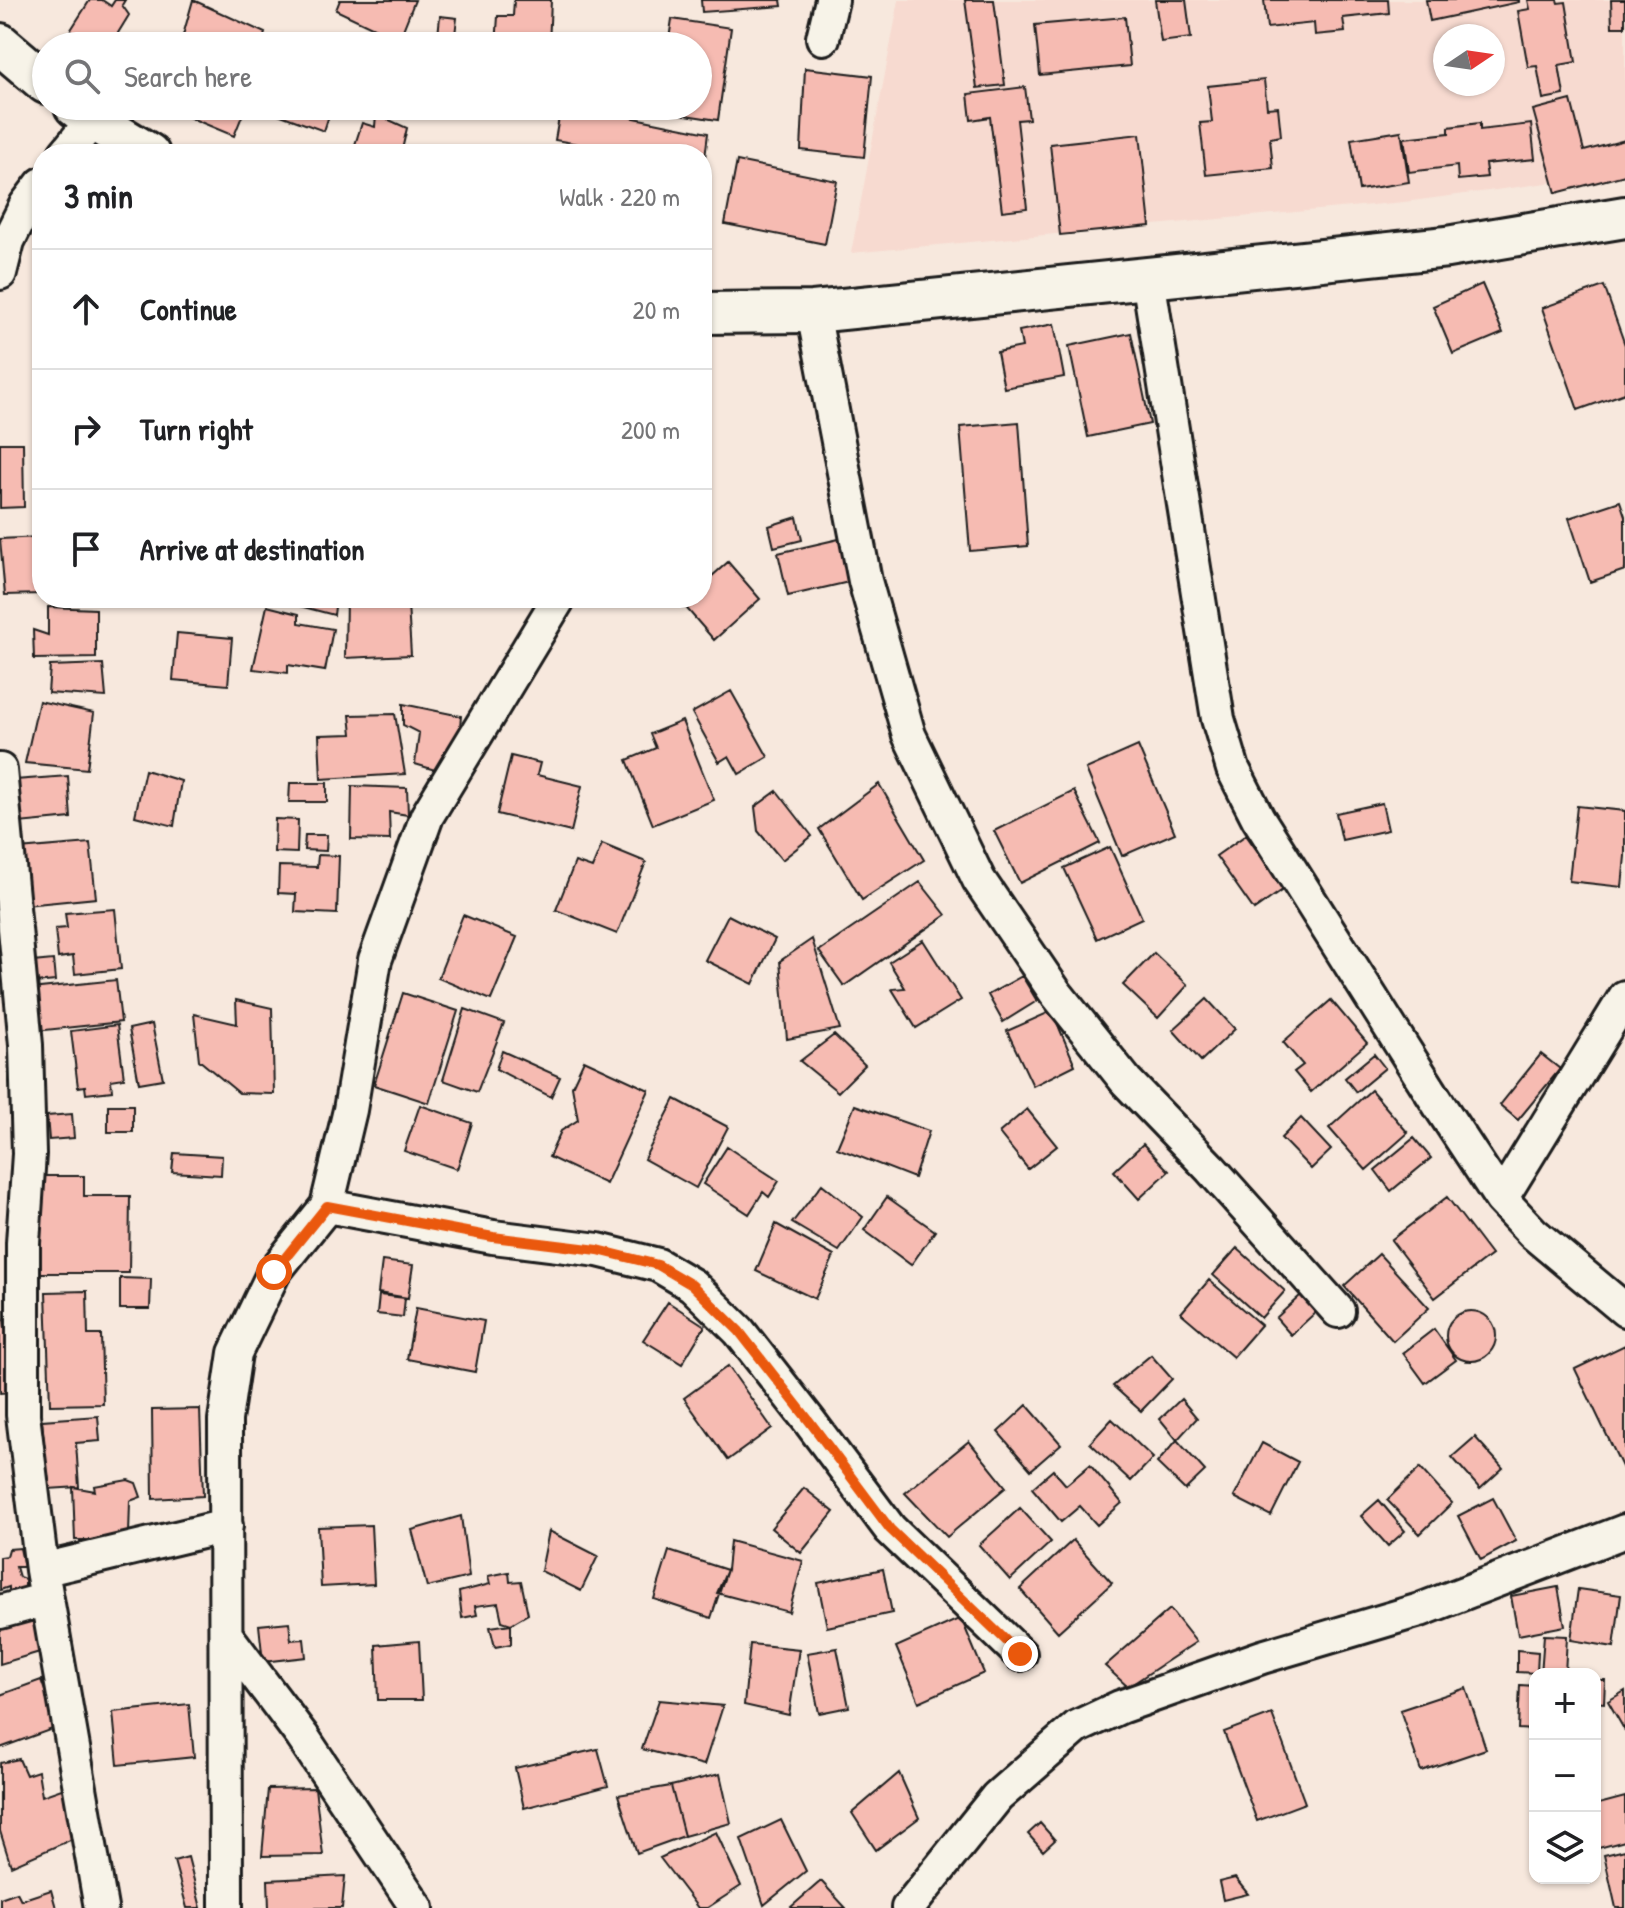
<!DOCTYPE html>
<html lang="en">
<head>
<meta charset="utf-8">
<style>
  body { margin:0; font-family:"Patrick Hand",sans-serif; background:#f6f6f6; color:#202124 }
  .controls { position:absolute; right:24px; bottom:24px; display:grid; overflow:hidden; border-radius:16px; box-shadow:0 2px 6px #0004 }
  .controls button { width:72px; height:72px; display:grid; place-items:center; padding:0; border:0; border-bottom:2px solid #e0e0e0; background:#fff; color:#202124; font:40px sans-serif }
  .compass { position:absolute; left:1433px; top:24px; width:72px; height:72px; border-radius:50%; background:#fff; box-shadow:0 2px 6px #0004; rotate:77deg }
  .stop { position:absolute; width:24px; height:24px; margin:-18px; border:6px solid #ea580c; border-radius:50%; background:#fff }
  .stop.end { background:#ea580c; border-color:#fff; box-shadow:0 2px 8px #0008 }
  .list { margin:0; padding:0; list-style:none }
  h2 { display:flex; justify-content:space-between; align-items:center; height:104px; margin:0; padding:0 32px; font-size:34px }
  h2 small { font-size:26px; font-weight:400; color:#757577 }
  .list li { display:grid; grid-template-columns:52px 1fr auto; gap:24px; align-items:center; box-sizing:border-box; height:120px; padding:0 32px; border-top:2px solid #e0e0e0 }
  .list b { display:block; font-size:30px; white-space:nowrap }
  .list em { font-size:26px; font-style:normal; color:#757577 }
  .icon { flex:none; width:44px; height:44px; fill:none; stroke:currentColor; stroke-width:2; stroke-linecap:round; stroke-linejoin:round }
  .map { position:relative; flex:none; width:1625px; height:1908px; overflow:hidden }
  .search { position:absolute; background:#fff; box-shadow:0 2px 6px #0004; left:32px; top:32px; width:680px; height:88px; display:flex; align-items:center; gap:20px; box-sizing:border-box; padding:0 28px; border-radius:44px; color:#757577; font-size:30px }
  .panel { position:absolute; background:#fff; box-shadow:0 2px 6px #0004; left:32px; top:144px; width:680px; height:464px; border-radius:32px }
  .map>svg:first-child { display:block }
</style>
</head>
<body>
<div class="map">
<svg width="1625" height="1908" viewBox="0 0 1625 1908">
  <rect width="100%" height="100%" fill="#f7e8dd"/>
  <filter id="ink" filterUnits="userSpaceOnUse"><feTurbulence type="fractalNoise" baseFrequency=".0125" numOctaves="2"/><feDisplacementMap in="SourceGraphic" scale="16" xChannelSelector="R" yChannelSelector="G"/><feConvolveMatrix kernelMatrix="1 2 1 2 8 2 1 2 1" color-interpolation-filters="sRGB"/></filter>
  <g filter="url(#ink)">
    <path fill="#f7dad0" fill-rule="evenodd" d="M899,0h726v164l-40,14 -181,24 -553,51zM1445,36h48v48h-48z"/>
    <path fill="#f6bbb2" stroke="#1c1c1c" stroke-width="2" d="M90,0h12l9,6 4,-6h10l-3,5 7,10 -19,31h-34l-11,-7z
      M193,0l72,33 -4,13h-81z
      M340,0h75l-16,40 -63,-30z
      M514,0h37l-2,46h-53l2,-30h15z
      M701,0h80l1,6 -80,6z
      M965,0h29l11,85 -28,3z
      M1155,0h31l5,38 -30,4z
      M1264,0h124l1,13 -46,5 2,14 -30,3 -1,-12 -47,5z
      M1426,0h93v2l-89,19z
      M1528,0h29l1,3 8,-1 10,60 -17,3 5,30 -21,4 -6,-33 -9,1 -10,-56 12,-2z
      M1611,0h14v27h-13z
      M440,16l17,2 -2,17 37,4 -1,7h-54z
      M1125,17l5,49 -90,9 -5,-50z
      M672,19l59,9 -13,92 -59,-9v-5h39v-60h-30z
      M805,68l67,8 -8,81 -63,-7z
      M1264,80l3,28 11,-1 3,29 -11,2 3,30 -67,7 -6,-52 12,-1 -4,-36z
      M1025,87l4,32 -12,1 10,88 -25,3 -12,-94 -19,3 -3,-26z
      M1571,100l13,51 41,-11v35l-69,18 -23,-83z
      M162,106h84l-12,30z
      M269,106h63l-8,25 -57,-21z
      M561,106h15l132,27 -4,33h-2v-12h-66l-81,-14z
      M376,114l31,14 -6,26h-49l10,-31 13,4z
      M1480,123v7l51,-6 4,35 -50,5 2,13 -29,3 -1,-14 -48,6 -5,-34 45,-5v-6z
      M1401,131l8,51 -50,8 -8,-51z
      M1140,134l10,92 -90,9 -10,-91z
      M737,161l100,20 -12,63 -100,-20z
      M1482,284l21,49 -50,21 -20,-48z
      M1604,286l21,59v48l-47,17 -36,-102z
      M1054,324l10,53 -60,11 -7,-36 25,-5 -3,-16z
      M1131,333l19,91 -62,13 -19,-91z
      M1019,422l9,124 -58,5 -10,-124z
      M0,443h23l1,64 -24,1z
      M1620,501l5,15v54l-35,12 -21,-64z
      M797,517l5,23 -28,7 -5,-21z
      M40,537l2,57 -37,1 -5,-56z
      M839,539l10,43 -61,14 -10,-43z
      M728,562l32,37 -46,41 -32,-37 5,-5h15v-13z
      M293,598h43l-2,17 -42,-11z
      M346,598h52l1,8 9,-2 3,51 -66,3z
      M267,606l32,8v9l34,6 -8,42 -37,-6v8l-35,-4z
      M48,607l48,2v49l-62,1 -1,-29 15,5z
      M177,633l55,5 -4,47 -55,-5z
      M103,664l3,33 -58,-4 2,-27z
      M731,691l37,66 -29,17 -10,-18 -10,6 -27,-49z
      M39,701l55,12 -7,56 -62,-6z
      M403,704l58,12 -3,34 -10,-1 -3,24 -30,-9 4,-31 -16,-8z
      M395,714l10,60 -84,5 -2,-44 33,-1 -2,-19z
      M682,721l32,79 -61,25 -26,-65 29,-12 -6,-14z
      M1138,746l37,87 -53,23 -36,-87z
      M511,756l29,7 -3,12 45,11 -11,46 -74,-18z
      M145,770l36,11 -7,45 -39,-10z
      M68,776l3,42 -52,5 -4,-43z
      M290,783h37v19h-38z
      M879,784l45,76 -62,40 -43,-71z
      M352,786l55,2 1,27 -19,-3 1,28 -39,-1z
      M777,791l35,45 -30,24 -24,-29 -3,-24z
      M1074,791l26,52 -80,40 -26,-52z
      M1382,803l6,27 -46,10 -6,-27z
      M1577,806l48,5v45l-3,31 -53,-6z
      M275,819l23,1 -1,33 -23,-1z
      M305,835h22l-1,16 -22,-1z
      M1246,835l38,54 -30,21 -38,-54z
      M90,843l6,55 -70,7 -7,-56z
      M602,844l44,18 -29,72 -61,-24 19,-48 17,6z
      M1110,847l32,71 -45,21 -33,-71z
      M318,855l21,1 -2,58 -42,-2 1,-18 -18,-1 1,-27 38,1z
      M920,882l26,33 -102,71 -25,-35z
      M115,909l6,60 -46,5 -2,-18 -15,2 -3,-29 12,-1 -2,-15z
      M463,915l54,22 -26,63 -53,-22z
      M728,915l47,24 -22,45 -48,-24z
      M812,939l28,90 -53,10 -7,-78z
      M923,940l38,60 -45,28 -24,-39 13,-1 -16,-26z
      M1154,953l34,32 -30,33 -35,-33z
      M53,960l2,21 -20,2 -2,-21z
      M1022,976l15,25 -34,21 -15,-27z
      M116,980l5,42 -85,9 -5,-42z
      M403,993l55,18 -29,92 -55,-18z
      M1207,999l28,30 -34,32 -28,-31z
      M236,1000l36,8 2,86 -35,-1 -40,-33 -5,-46 43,10z
      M1331,1000l36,43 -56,49 -17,-20 9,-7 -20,-23z
      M465,1009l39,14 -27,69 -34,-12z
      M1052,1011l23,54 -42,21 -26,-55z
      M152,1024l11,55 -24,4 -10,-54z
      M117,1025l7,53 -13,2 1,11 -26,3 -1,-8 -7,1 -7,-56z
      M834,1035l31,30 -27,27 -38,-31z
      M502,1051l58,26 -9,20 -55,-28z
      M1374,1054l11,14 -29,24 -11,-14z
      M1541,1054l19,15 -42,51 -18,-15z
      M584,1060l65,30 -43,94 -57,-27 12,-26 17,-11 -6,-34z
      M1371,1090l37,43 -42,37 -37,-42z
      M675,1099l53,28 -32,61 -52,-29z
      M108,1105h25v27h-25z
      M420,1105l52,18 -15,46 -53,-18z
      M855,1105l74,26 -15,47 -77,-30z
      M1027,1109l30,37 -29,23 -29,-36z
      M72,1114l2,24 -25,2 -2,-24z
      M1301,1118l30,32 -20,19 -30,-31z
      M1414,1138l17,20 -40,33 -16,-21z
      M1143,1144l26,27 -30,28 -25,-28z
      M727,1147l52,34 -10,16 -6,-5 -14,22 -46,-30z
      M174,1153l48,3 -1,19 -49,-3z
      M36,1176h48v20h46l-1,77h-93z
      M822,1184l41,33 -24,34 -47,-28z
      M887,1197l48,34 -24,34 -47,-35z
      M1447,1197l44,58 -56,43 -44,-58z
      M776,1224l58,32 -19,43 -59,-28z
      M1237,1248l48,43 -24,27 -48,-43z
      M1379,1254l50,54 -36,33 -49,-55z
      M382,1261l31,4 -5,33 -30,-5z
      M120,1278l31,1 -1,30h-30z
      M1209,1280l52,45 -28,32 -52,-44z
      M87,1291l1,44h13l2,69 -53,1 -4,-113z
      M379,1295l26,3 -2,19 -26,-3z
      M1301,1295l15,17 -25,23 -15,-17z
      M668,1302l37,24 -23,38 -39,-24z
      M416,1308l68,13 -9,51 -68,-13z
      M1446 1336a25 25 0 1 1 50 0a25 25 0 1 1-50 0Z
      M4,1319l7,73 -11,1v-73z
      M1434,1329l22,31 -31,23 -22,-30z
      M1625,1345v128l-50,-104z
      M1151,1355l21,24 -31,32 -28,-25z
      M728,1366l44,62 -44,32 -44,-62z
      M1181,1399l16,19 -20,22 -17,-21z
      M1027,1405l34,39 -30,26 -33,-38z
      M200,1409l3,87 -50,3 -1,-89z
      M98,1416l2,25 -24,2 3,44 -31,2 -6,-69z
      M1112,1419l41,39 -22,23 -41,-38z
      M1475,1437l28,31 -23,21 -28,-32z
      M1177,1440l28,31 -20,19 -28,-27z
      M969,1441l37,46 -59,50 -42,-44z
      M1262,1443l36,19 -27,54 -37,-19z
      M1090,1465l32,38 -25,22 -17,-19 -19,16 -29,-34 21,-18 13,15z
      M1420,1468l32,35 -32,31 -33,-34z
      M128,1480l8,3 5,14 -11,4 -1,34 -26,5h-28l-2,-53 22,4 -1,-5z
      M804,1488l30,24 -33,41 -30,-25z
      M1493,1498l23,43 -35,19 -23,-44z
      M1379,1500l26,31 -17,15 -27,-30z
      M1020,1508l31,34 -41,38 -31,-35z
      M461,1516l8,61 -42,10 -15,-57z
      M371,1525l3,59 -53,3 -3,-60z
      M549,1531l49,25 -17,35 -40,-20z
      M1073,1540l39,43 -54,49 -38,-43z
      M730,1541l73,20 -14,51 -72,-19 10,-23z
      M20,1548l4,19h-8l3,10 6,2v13l-16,4v-9l-9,3v-33l7,-1 2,-7z
      M669,1551l58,19 -16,48 -57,-19z
      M883,1569l9,44 -65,14 -9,-44z
      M509,1572l1,10 11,-1 7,33 -17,10 -9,-3 -4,-18 -23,3 2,9 -15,3 -3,-26 31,-8 -2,-8z
      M1558,1587l7,39 -47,9 -7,-39z
      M1578,1589l43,6 -7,52 -43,-7z
      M1170,1609l26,33 -68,45 -23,-21z
      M32,1617l11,34 -43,13v-37z
      M961,1618l23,55 -65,29 -23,-55z
      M289,1622l2,18 13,-1 2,18 -43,5 -4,-37z
      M511,1624v20l-16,3 -5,-20z
      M1544,1635l23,1 -2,38h-24z
      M419,1641l3,59h-44l-2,-55z
      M750,1644l49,5 -10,66 -45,-10z
      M837,1648l12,59 -30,6 -12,-60z
      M1517,1650l21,2 -1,21 -20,-1z
      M41,1680l17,47 -58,21v-53z
      M1595,1680h10l-1,23 -9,-1z
      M1520,1685l15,1v44l-17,-1z
      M1466,1688l20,61 -65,22 -21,-61z
      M1625,1691v40l-17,-30z
      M659,1700l64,6 -19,59 -62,-16z
      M189,1704l5,53 -76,8 -5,-53z
      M1272,1714l33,89 -48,18 -33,-89z
      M598,1749l10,37 -84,22 -9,-40z
      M19,1759l7,16 12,-4 4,25 28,-10 14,48 -73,32 -11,-35v-68z
      M899,1773l20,45 -43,32 -24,-37z
      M720,1774l11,49 -47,13 -13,-50z
      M671,1786l13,50 -47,17 -19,-58z
      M315,1788l8,67 -61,1 6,-67z
      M1625,1797v44l-30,8v-44z
      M781,1820l25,51 -42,34 -23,-66z
      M1040,1823l15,17 -12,11 -15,-17z
      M716,1832l25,54 -34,22h-9l-38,-50z
      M1625,1850v58h-9l-12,-53z
      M188,1857l13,51h-14l-13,-47z
      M345,1876l-3,32h-73l-1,-28z
      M1235,1878l13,16 -25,6 -4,-18z
      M821,1881l25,27h-54l-1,-1z
      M51,1890l5,18h-56v-10l17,-6 4,8z"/>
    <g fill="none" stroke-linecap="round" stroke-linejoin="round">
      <g stroke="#1c1c1c" stroke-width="38">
        <path id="minor" d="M823,38l9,-38
          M65,154l28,-34
          M0,273l8,-32 18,-36 16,-21
          M1148,278l70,441 15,50 25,49 183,290 60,91 32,34 92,77
          M813,312l52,269 44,154 70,145 76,112 71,89 85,88 127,142
          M0,770l26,275 3,109 -6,89v172l19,155 59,338
          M1501,1199l124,-202
          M327,1206l166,31 105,13 60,15 34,20 47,46 71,91 80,107 130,125
          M42,1570l184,-44
          M0,1612l47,-13
          M226,1635l76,101 115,172
          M226,1908l-1,-488 10,-67 39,-81 53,-66 23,-96 25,-150 52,-144 132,-218
          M908,1908l89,-111 80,-70 43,-20 142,-50 158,-47 205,-79"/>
      </g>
      <g stroke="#1c1c1c" stroke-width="46">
        <path id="tertiary" d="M0,44l46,39
          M75,106l18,14 56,34
          M702,313l111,-1 335,-34 299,-31 178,-30"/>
      </g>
      <use href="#minor" stroke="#f7f3e8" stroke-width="32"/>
      <use href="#tertiary" stroke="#f7f3e8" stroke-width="40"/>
    </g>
  </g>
  <g fill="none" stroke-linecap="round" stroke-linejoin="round" filter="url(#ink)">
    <path stroke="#ea580c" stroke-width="10" d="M274,1272l53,-66 166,31 105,13 60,15 34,20 47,46 71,91 80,107 130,125"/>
  </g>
</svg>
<div class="controls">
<button>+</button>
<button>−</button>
<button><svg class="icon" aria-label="layers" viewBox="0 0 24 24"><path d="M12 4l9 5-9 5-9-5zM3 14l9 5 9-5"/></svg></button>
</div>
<svg class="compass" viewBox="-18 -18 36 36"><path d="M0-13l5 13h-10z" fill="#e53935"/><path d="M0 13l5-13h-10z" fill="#757577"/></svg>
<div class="stop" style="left:274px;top:1272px"></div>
<div class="stop end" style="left:1020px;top:1654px"></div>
<div class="search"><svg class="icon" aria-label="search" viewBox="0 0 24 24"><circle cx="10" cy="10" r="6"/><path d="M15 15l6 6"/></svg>Search here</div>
<section class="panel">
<h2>3 min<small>Walk · 220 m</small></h2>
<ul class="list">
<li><svg class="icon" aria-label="ahead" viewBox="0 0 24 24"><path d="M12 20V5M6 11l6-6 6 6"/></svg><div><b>Continue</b></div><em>20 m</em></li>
<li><svg class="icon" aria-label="right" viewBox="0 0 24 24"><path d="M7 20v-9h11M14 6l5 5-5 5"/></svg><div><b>Turn right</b></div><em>200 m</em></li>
<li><svg class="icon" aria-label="arrive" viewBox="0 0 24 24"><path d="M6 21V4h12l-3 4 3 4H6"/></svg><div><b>Arrive at destination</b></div></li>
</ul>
</section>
</div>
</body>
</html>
